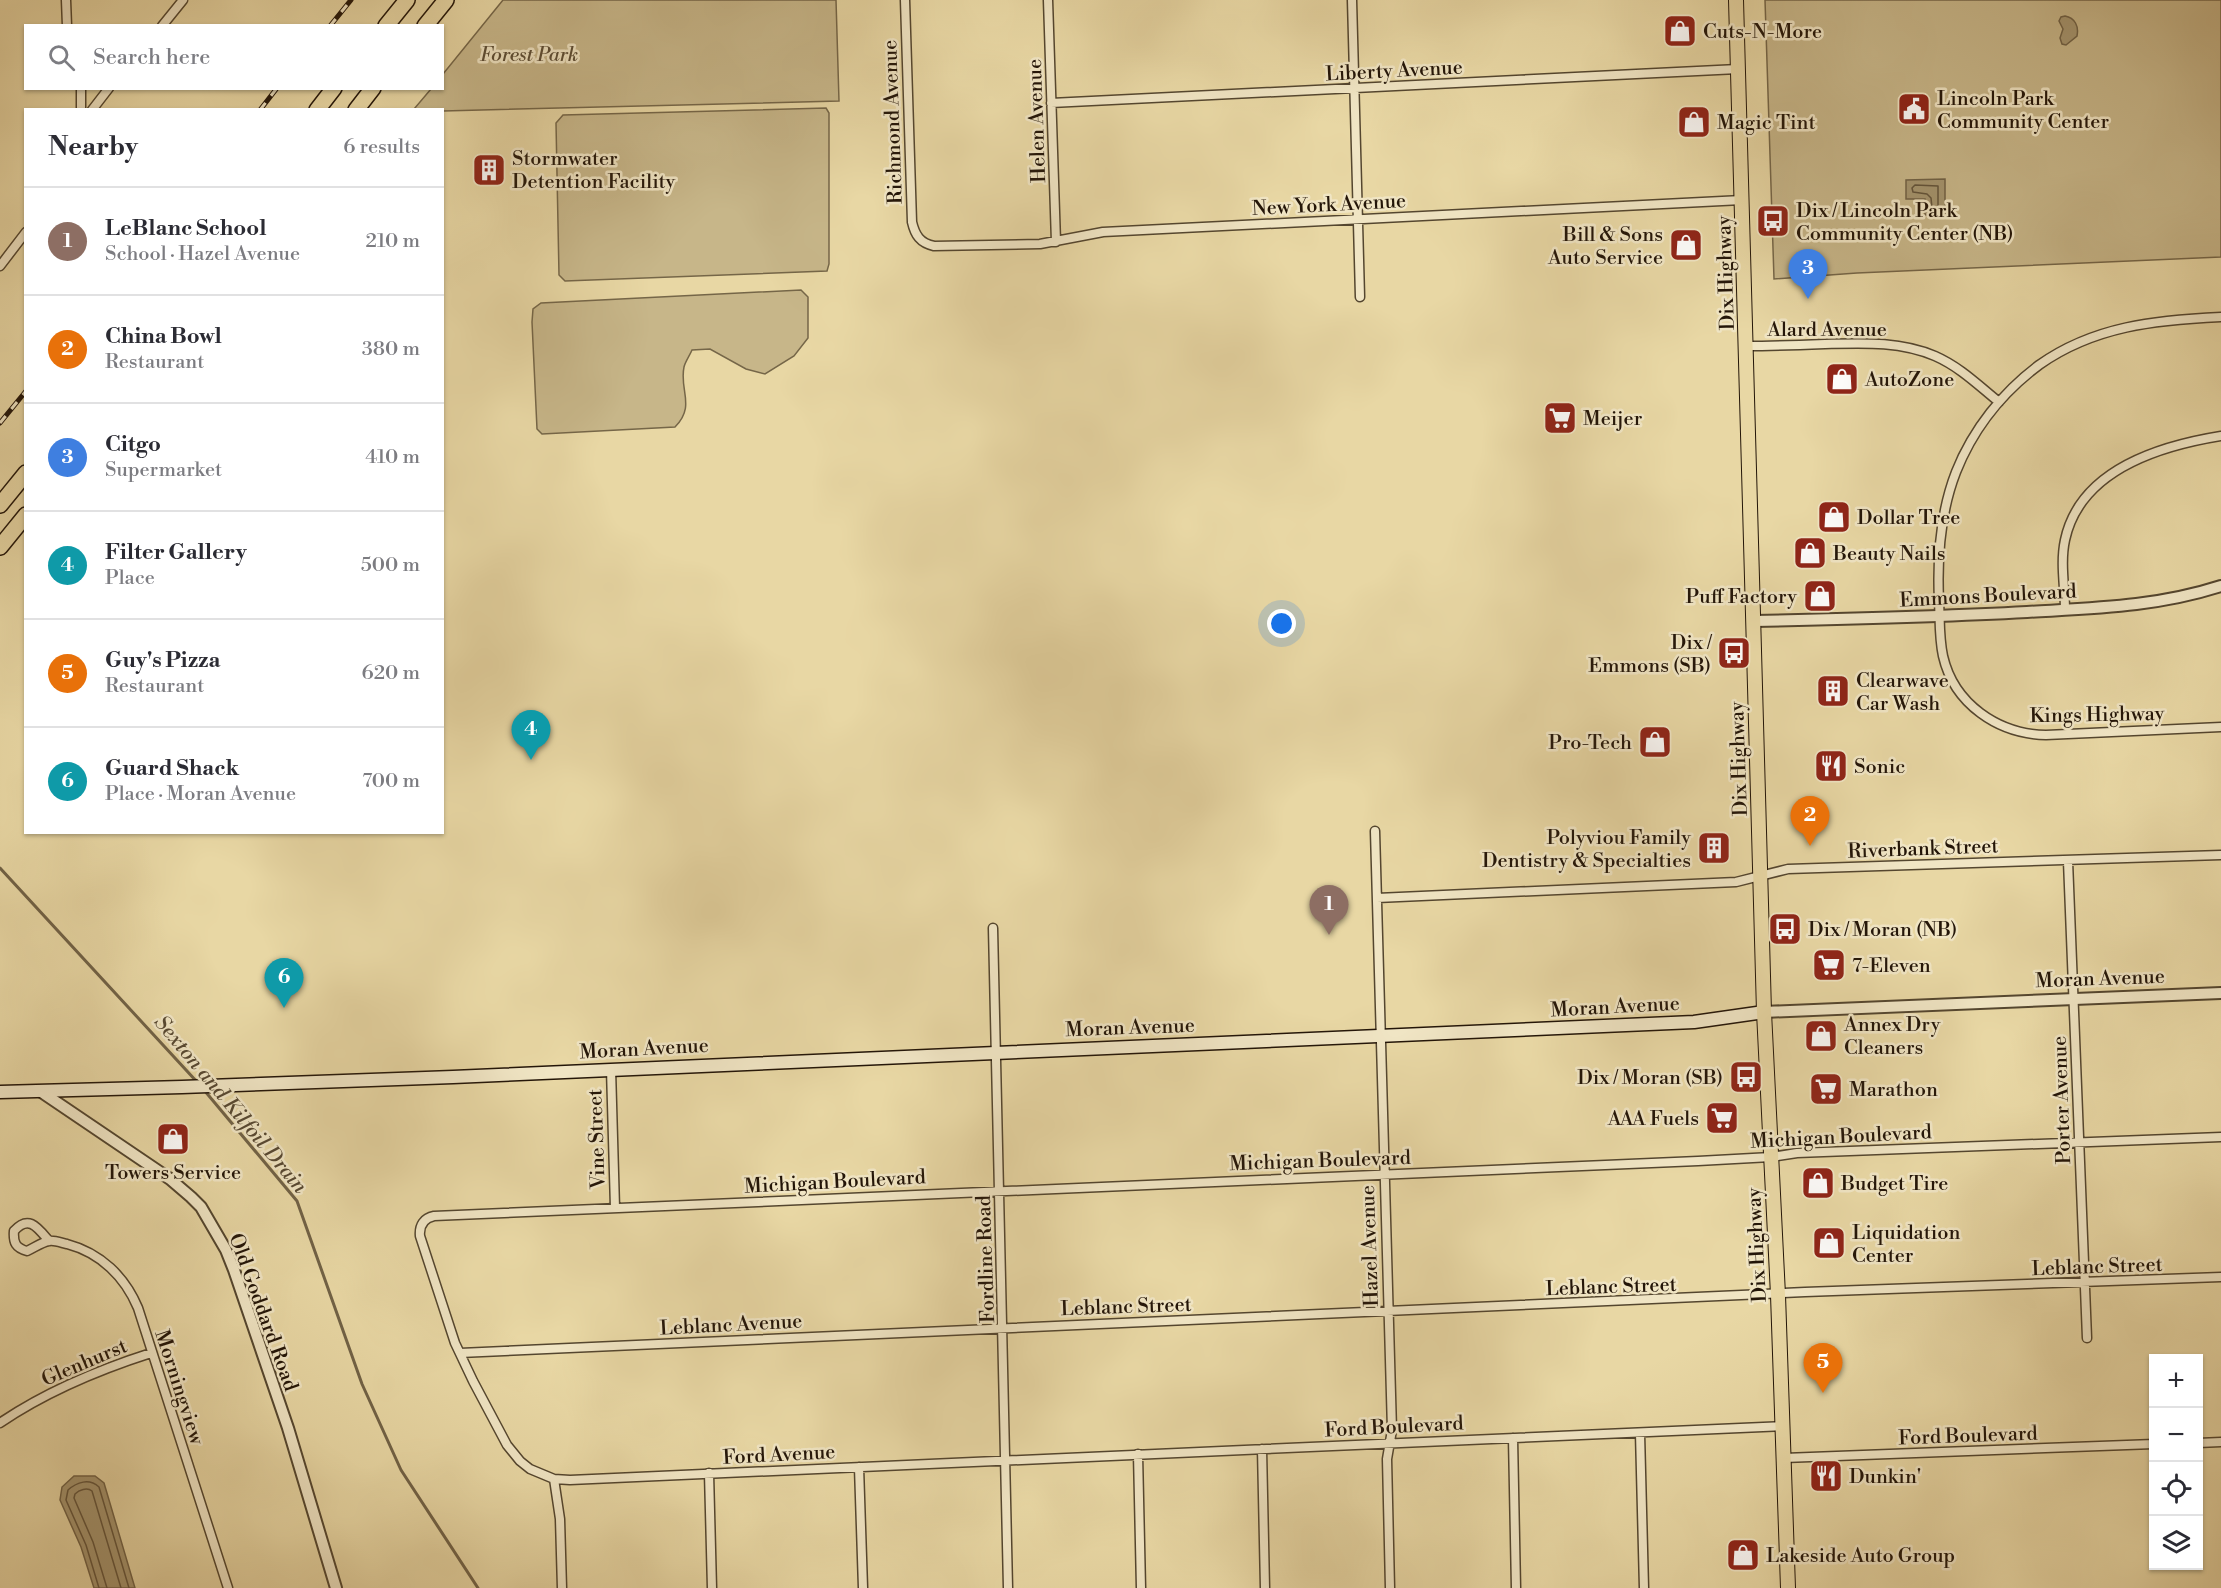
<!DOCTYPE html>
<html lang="en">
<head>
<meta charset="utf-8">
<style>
  body { margin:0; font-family:"Libre Bodoni",serif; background:#f7f7f7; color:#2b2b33 }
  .controls { position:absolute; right:18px; bottom:18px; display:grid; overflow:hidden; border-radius:0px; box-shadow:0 2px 4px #0004 }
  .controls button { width:54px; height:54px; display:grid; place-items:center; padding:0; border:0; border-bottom:2px solid #e1e1e2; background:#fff; color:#2b2b33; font:30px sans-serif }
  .you { position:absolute; left:1282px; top:624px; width:21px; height:21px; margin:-15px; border:4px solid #fff; border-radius:50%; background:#1a73e8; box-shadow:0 0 0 9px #1a73e833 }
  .badge { display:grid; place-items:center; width:39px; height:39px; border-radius:50%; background:#b45309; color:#fff; font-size:20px; font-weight:700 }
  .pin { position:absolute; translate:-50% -50px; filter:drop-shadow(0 2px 3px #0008) }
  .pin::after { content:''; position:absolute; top:32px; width:21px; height:18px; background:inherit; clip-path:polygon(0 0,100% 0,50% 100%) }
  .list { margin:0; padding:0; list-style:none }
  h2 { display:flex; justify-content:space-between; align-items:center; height:78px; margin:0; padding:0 24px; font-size:26px }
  h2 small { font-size:20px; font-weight:400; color:#7c7c81 }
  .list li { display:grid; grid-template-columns:39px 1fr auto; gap:18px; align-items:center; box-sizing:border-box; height:108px; padding:0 24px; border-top:2px solid #e1e1e2 }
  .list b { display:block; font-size:22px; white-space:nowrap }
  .list p { margin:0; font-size:20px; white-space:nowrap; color:#7c7c81 }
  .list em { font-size:20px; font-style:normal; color:#7c7c81 }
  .icon { flex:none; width:33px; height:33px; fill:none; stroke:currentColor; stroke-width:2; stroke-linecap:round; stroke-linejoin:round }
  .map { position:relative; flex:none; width:2221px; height:1588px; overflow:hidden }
  .search { position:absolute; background:#fff; box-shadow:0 2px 4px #0004; left:24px; top:24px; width:420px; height:66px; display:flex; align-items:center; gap:15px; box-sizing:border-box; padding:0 21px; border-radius:0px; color:#7c7c81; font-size:22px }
  .panel { position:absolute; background:#fff; box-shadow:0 2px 4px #0004; left:24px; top:108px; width:420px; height:726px; border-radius:0px }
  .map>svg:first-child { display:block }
</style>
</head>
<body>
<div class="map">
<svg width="2221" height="1588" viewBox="0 0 2221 1588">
  <rect width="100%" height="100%" fill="#e8d7a4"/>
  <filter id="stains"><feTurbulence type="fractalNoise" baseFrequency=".00333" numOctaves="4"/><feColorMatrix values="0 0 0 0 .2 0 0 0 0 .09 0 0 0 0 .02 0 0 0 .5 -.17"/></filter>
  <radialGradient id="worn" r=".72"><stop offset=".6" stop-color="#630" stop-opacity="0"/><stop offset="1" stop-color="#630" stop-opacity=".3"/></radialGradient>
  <path fill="#c7b689" stroke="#756648" stroke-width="1.5" d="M503,0h333l3,101 -396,10 -29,-2 17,-20 11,-1 1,-14z
    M1765,0h456v257l-364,16 -83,6z
    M826,108l3,5v151l-2,7 -262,10 -6,-6 -3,-152 7,-8z
    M801,290l7,7v41l-14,18 -29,18 -19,-5 -36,-20 -18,1c-2,5 -7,12 -8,17 -5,23 12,39 -9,60l-133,7 -5,-5 -5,-107 1,-13 8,-6z"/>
  <path fill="#a5956f" stroke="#716246" stroke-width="1.5" d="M2065,16c10,2 14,10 12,20l-11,9 -4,-1 -2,-6 3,-9 -4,-8 2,-4z
    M1945,179v36h-20v-16h-19v-19z
    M74,1476h21l9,7 31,105h-41l-13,-41 -21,-47 2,-13z"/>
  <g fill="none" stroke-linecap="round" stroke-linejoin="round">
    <path stroke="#64553c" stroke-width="1.5" d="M1915,185l23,1v22h-6l-1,-10 -4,-4 -14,-2 -1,-4z
      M99,1588l-13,-43 -20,-45 2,-10c9,-8 21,-12 31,-3l30,101
      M107,1588l-14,-46 -19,-44 1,-4c4,-4 12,-7 17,-3l29,97"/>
    <path stroke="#716246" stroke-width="3" d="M0,868l198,215
      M204,1090l93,111 65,183 39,86 77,118"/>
    <g stroke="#54462f" stroke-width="11">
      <path id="minor" d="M66,0l1,26
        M905,0l7,222c3,13 8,21 22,24l106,-2 63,-12 639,-32
        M1048,0l8,242
        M1352,0l8,297
        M162,26l21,-26
        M81,88v22
        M1051,103l687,-34
        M92,110l17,-22
        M0,266l26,-34
        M2221,317c-65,3 -127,9 -182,48 -36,27 -66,64 -83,107 -16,41 -19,85 -17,129 1,19 0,37 4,55 11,48 55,78 103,79l175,-8
        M1747,346c26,0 52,-1 78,-2 38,-1 75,-3 110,12 25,11 43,29 64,46
        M2065,610c0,-23 -5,-47 0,-70 15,-70 94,-94 156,-104
        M1375,831l17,599 -5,29 3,129
        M2068,861l19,477
        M1377,898l359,-16 52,-13 433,-14
        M993,928l15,660
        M611,1069l4,139
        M49,1241c-11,-13 -20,-27 -35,-10 -1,12 2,17 13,20 7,-3 15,-9 22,-10 5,-1 13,2 18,3 34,9 58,33 71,64l90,280
        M460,1353l1345,-61 416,-15
        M0,1423c47,-32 98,-53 151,-70
        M1783,1426l-1213,54 -16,-1 -24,-10 -10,-8 -13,-16 -34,-64 -18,-38 -35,-107c-1,-11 4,-18 14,-20l1264,-55 73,-4 26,-4 424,-16
        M1640,1433l4,155
        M1513,1438l3,150
        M2198,1443l23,-1
        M1262,1449l3,139
        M1138,1454l3,134
        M1784,1458l370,-14
        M859,1467l4,121
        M709,1473l3,115
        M554,1479l6,40 2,69"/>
    </g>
    <g stroke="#54462f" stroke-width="14">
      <path id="tertiary" d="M1754,621c91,-2 182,-4 273,-9 67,-4 129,-5 194,-26
        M1764,1012l457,-19
        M40,1091l130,88 21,18 10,10 25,43 8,20 54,158 48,160"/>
    </g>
    <g stroke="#231508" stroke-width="15">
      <path id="secondary" d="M0,1092l182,-5 271,-10 1241,-55 70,-10"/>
    </g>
    <g stroke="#231508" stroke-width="16">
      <path id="primary" d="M1736,0l28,1012 14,283 10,293"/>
    </g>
    <g stroke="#231508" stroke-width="18">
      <path id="motorway" d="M386,26l21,-26
        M425,26l21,-26
        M317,110l17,-22
        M356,110l17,-22
        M0,505l26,-32
        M0,547l26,-32"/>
    </g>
    <use href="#minor" stroke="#f0e5c4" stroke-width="8"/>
    <use href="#tertiary" stroke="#f0e5c4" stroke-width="10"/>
    <use href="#secondary" stroke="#f0e5c4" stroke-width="12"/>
    <use href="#primary" stroke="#e8d7a4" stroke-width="14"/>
    <use href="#motorway" stroke="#e8d7a4" stroke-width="15"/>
    <g stroke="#231508" stroke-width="5">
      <path id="rail" d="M330,26l21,-26
        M260,110l17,-22
        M0,423l26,-32"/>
    </g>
    <use href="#rail" stroke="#f0e5c4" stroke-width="3" stroke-dasharray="9" stroke-linecap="butt"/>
  </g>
  <defs>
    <g id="shop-square" transform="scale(1.725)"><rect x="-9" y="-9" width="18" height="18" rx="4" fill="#8f2418" stroke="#f0e5c4"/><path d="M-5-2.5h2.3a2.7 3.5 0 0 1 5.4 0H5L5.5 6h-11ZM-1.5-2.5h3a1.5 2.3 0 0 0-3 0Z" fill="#fff"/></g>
    <g id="civic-square" transform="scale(1.725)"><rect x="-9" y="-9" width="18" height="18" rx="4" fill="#8f2418" stroke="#f0e5c4"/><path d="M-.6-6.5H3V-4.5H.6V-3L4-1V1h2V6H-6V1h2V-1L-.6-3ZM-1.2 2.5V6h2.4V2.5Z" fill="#fff"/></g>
    <g id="building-square" transform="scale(1.725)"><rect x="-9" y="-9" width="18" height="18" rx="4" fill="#8f2418" stroke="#f0e5c4"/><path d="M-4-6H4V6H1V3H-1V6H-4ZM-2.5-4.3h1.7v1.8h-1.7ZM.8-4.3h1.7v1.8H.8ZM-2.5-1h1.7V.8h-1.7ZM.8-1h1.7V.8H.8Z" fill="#fff"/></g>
    <g id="bus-square" transform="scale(1.725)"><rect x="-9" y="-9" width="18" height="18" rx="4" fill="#8f2418" stroke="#f0e5c4"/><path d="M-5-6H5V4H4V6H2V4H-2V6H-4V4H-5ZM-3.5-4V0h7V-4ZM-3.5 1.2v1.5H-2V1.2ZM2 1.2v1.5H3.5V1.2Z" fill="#fff"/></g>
    <g id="supermarket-square" transform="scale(1.725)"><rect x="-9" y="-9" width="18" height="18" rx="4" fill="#8f2418" stroke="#f0e5c4"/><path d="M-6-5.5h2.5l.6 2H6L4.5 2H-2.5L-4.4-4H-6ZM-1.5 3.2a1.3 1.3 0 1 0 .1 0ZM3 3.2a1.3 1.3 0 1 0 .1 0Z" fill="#fff"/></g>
    <g id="restaurant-square" transform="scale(1.725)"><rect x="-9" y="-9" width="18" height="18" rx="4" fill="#8f2418" stroke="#f0e5c4"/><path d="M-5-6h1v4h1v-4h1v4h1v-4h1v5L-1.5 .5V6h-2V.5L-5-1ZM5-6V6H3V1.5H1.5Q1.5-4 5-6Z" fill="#fff"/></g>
  </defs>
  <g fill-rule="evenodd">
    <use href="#shop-square" x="1680" y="31"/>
    <use href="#civic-square" x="1914" y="109"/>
    <use href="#shop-square" x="1694" y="122"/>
    <use href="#building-square" x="489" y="170"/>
    <use href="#bus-square" x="1773" y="221"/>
    <use href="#shop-square" x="1686" y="245"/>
    <use href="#shop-square" x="1842" y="379"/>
    <use href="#supermarket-square" x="1560" y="418"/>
    <use href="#shop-square" x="1834" y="517"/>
    <use href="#shop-square" x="1810" y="553"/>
    <use href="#shop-square" x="1820" y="596"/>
    <use href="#bus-square" x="1734" y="653"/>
    <use href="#building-square" x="1833" y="691"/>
    <use href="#shop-square" x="1655" y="742"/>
    <use href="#restaurant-square" x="1831" y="766"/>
    <use href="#building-square" x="1714" y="848"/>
    <use href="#bus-square" x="1785" y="929"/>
    <use href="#supermarket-square" x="1829" y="965"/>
    <use href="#shop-square" x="1821" y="1036"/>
    <use href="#bus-square" x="1746" y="1077"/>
    <use href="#supermarket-square" x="1826" y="1089"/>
    <use href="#supermarket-square" x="1722" y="1118"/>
    <use href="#shop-square" x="173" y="1139"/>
    <use href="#shop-square" x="1818" y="1183"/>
    <use href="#shop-square" x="1829" y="1243"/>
    <use href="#restaurant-square" x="1826" y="1476"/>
    <use href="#shop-square" x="1743" y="1555"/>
  </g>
  <g text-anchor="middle" stroke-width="5" stroke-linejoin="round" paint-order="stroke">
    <g font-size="20" fill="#231508" stroke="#f0e5c4" text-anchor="start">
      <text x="1703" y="38">Cuts-N-More</text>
      <text x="1937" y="105">Lincoln Park<tspan x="1937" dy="23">Community Center</tspan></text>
      <text x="1717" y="129">Magic Tint</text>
      <text x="512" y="165">Stormwater<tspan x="512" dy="23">Detention Facility</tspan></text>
      <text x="1796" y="217">Dix / Lincoln Park<tspan x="1796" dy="23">Community Center (NB)</tspan></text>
      <text x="1663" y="241" text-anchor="end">Bill &amp; Sons<tspan x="1663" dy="23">Auto Service</tspan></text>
      <text x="1865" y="386">AutoZone</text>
      <text x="1583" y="425">Meijer</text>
      <text x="1857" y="524">Dollar Tree</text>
      <text x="1833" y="560">Beauty Nails</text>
      <text x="1797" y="603" text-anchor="end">Puff Factory</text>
      <text x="1711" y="649" text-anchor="end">Dix /<tspan x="1711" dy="23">Emmons (SB)</tspan></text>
      <text x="1856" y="687">Clearwave<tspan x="1856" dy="23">Car Wash</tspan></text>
      <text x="1632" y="749" text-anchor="end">Pro-Tech</text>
      <text x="1854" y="773">Sonic</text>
      <text x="1691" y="844" text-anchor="end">Polyviou Family<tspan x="1691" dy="23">Dentistry &amp; Specialties</tspan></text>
      <text x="1808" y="936">Dix / Moran (NB)</text>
      <text x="1852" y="972">7-Eleven</text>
      <text x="1844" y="1031">Annex Dry<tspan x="1844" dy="23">Cleaners</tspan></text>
      <text x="1723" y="1084" text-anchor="end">Dix / Moran (SB)</text>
      <text x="1849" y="1096">Marathon</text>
      <text x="1699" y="1125" text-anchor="end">AAA Fuels</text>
      <text x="173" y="1179" text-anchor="middle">Towers Service</text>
      <text x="1841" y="1190">Budget Tire</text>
      <text x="1852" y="1239">Liquidation<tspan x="1852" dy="23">Center</tspan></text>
      <text x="1849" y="1483">Dunkin'</text>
      <text x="1766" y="1562">Lakeside Auto Group</text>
    </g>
    <g font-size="20" font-style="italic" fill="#5c4d35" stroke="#f0e5c4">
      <text x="529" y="61">Forest Park</text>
    </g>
    <g font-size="20" fill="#231508" stroke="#f0e5c4">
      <text transform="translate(1394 70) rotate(-3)" y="7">Liberty Avenue</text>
      <text transform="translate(1036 121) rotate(-92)" y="7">Helen Avenue</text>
      <text transform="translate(892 122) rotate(-92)" y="7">Richmond Avenue</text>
      <text transform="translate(1329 204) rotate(-3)" y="7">New York Avenue</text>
      <text transform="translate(1725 273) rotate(-92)" y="7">Dix Highway</text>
      <text x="1827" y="336">Alard Avenue</text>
      <text transform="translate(1988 595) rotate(-3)" y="7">Emmons Boulevard</text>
      <text transform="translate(2097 714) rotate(-1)" y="7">Kings Highway</text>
      <text transform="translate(1738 759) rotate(-92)" y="7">Dix Highway</text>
      <text transform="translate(1923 848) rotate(-2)" y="7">Riverbank Street</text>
      <text transform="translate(2100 978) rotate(-2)" y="7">Moran Avenue</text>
      <text transform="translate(1615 1006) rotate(-3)" y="7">Moran Avenue</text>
      <text transform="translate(1130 1027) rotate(-2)" y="7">Moran Avenue</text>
      <text transform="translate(644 1048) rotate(-3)" y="7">Moran Avenue</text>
      <text transform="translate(2061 1100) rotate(-92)" y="7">Porter Avenue</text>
      <text transform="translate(1841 1136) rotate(-3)" y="7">Michigan Boulevard</text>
      <text transform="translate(596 1139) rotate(-92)" y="7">Vine Street</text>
      <text transform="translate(1320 1160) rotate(-2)" y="7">Michigan Boulevard</text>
      <text transform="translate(835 1181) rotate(-3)" y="7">Michigan Boulevard</text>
      <text transform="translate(1756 1245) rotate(-93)" y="7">Dix Highway</text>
      <text transform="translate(1369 1246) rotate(-92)" y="7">Hazel Avenue</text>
      <text transform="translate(985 1259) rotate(-92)" y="7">Fordline Road</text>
      <text transform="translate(2097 1266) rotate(-2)" y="7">Leblanc Street</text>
      <text transform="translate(1611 1286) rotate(-2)" y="7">Leblanc Street</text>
      <text transform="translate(1126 1306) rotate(-2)" y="7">Leblanc Street</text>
      <text transform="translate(264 1312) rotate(70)" y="7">Old Goddard Road</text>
      <text transform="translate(731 1324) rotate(-3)" y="7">Leblanc Avenue</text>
      <text transform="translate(84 1362) rotate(-23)" y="7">Glenhurst</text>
      <text transform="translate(180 1387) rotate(72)" y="7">Morningview</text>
      <text transform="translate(1394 1426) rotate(-3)" y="7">Ford Boulevard</text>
      <text transform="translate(1968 1435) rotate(-2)" y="7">Ford Boulevard</text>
      <text transform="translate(779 1454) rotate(-3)" y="7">Ford Avenue</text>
    </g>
    <g font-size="21" font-style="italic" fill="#574831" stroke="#f0e5c4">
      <text transform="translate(231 1104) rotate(50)" y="7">Sexton and Kilfoil Drain</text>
    </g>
  </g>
  <rect width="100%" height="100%" filter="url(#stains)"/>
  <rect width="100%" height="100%" fill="url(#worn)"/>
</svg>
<div class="controls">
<button>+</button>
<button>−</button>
<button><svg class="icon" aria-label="locate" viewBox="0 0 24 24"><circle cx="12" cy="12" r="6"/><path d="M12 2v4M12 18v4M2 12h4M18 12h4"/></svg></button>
<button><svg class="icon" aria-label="layers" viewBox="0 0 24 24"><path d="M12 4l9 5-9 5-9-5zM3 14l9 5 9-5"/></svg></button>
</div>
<div class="you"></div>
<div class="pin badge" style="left:1329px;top:935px;background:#8d6e63">1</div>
<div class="pin badge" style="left:1810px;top:846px;background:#e8710a">2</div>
<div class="pin badge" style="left:1808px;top:299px;background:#3f7fe0">3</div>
<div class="pin badge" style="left:531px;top:760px;background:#0f9aa8">4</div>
<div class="pin badge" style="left:1823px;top:1393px;background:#e8710a">5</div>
<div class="pin badge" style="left:284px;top:1008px;background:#0f9aa8">6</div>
<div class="search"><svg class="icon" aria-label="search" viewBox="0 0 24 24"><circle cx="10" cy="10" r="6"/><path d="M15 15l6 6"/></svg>Search here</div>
<section class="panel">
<h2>Nearby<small>6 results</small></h2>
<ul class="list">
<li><span class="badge" style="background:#8d6e63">1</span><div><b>LeBlanc School</b><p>School · Hazel Avenue</p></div><em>210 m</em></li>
<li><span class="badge" style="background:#e8710a">2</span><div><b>China Bowl</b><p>Restaurant</p></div><em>380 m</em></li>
<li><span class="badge" style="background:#3f7fe0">3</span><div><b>Citgo</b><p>Supermarket</p></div><em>410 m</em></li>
<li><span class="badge" style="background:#0f9aa8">4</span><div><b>Filter Gallery</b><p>Place</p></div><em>500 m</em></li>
<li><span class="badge" style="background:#e8710a">5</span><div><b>Guy's Pizza</b><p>Restaurant</p></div><em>620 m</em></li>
<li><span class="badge" style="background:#0f9aa8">6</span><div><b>Guard Shack</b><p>Place · Moran Avenue</p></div><em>700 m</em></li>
</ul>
</section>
</div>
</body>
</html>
